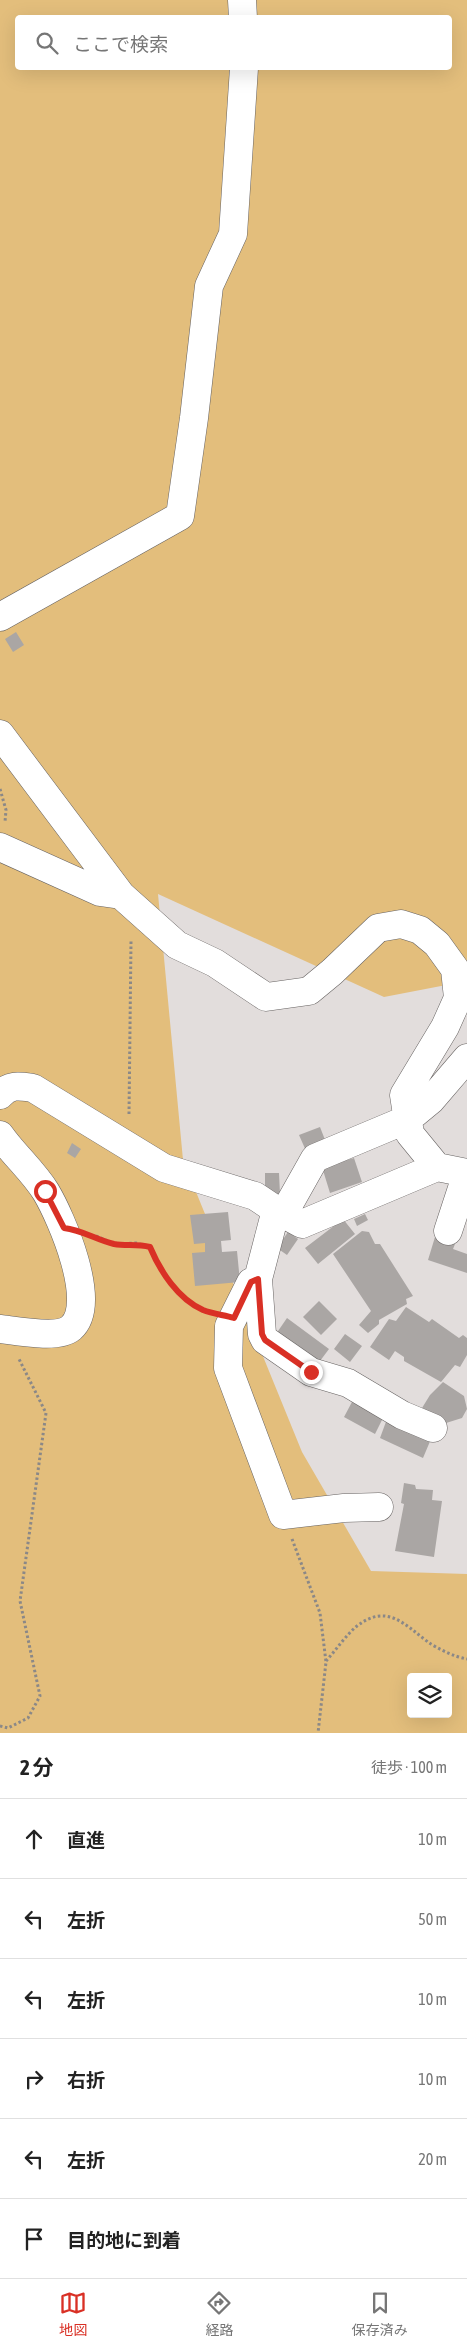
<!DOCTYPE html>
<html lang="ja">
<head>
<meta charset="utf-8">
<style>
  body { margin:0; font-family:"Asap Condensed","Noto Sans JP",sans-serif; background:#f2f2f2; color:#222 }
  .controls { position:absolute; right:15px; bottom:15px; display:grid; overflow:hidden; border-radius:5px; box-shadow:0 5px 20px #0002 }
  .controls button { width:45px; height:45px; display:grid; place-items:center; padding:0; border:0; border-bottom:1px solid #e0e0e0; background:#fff; color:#222; font:25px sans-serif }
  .stop { position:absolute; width:15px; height:15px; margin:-11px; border:4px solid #d93025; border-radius:50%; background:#fff }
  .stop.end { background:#d93025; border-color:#fff; box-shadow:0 1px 5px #0008 }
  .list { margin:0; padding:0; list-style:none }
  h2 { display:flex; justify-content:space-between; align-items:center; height:65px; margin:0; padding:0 20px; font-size:21px }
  h2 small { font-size:16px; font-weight:400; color:#767676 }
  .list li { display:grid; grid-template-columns:32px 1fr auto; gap:15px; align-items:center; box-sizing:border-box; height:80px; padding:0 20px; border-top:1px solid #e0e0e0 }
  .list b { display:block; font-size:19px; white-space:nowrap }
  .list em { font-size:16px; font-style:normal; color:#767676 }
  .icon { flex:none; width:28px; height:28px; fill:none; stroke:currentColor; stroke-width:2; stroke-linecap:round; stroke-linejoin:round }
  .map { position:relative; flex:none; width:467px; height:1733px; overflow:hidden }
  .search { position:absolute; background:#fff; box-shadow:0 5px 20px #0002; left:15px; right:15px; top:15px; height:55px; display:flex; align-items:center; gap:12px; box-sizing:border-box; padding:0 18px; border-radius:5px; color:#767676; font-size:19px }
  .sheet { height:545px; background:#fff }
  nav { display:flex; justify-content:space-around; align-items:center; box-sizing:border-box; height:70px; border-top:1px solid #e0e0e0; background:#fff; font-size:14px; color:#767676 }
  nav a { display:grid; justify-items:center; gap:2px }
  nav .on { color:#d93025 }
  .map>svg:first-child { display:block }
</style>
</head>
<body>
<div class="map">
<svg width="467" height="1733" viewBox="0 0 467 1733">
  <rect width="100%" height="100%" fill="#e2dddc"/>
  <path fill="#e3be7c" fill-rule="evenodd" d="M0,0h467v981l-83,16 -226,-103 25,266 119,292 69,119 96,3v159h-467zM18,18h432v50h-432zM411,1677h37v37h-37z"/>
  <path fill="#aaa6a4" d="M16,632l8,13 -11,7 -8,-13z
    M320,1127l7,18 -20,8 -8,-18z
    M72,1143l9,6 -6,9 -8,-5z
    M354,1158l8,24 -32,11 -8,-26z
    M265,1173h14l1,21h-9l-6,-3z
    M228,1212l3,28 -10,1 1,11 15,-1 3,31 -45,4 -3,-33 13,-1v-9l-11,1 -4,-29z
    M365,1214l3,6 -11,6 -3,-7z
    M343,1219l12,15 -37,30 -13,-16z
    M362,1231l7,1 6,12h5l33,52 -7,3 1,5 -28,16v4l-11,9 -9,-8 12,-14 -38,-57z
    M288,1232l10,7 -11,16 -10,-7z
    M435,1237l20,7 -2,5 14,5v19l-39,-13z
    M319,1301l18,18 -16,16 -18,-18z
    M406,1307l23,15 3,-3 27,19 4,-3 4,3v17l-7,12 -5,-2 -14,17 -37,-21v-4l-9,-6 -6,9 -19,-13 19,-28 7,2z
    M287,1318l42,31 -12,16 -41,-31z
    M345,1334l17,12 -12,16 -16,-13z
    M443,1382l21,14 3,13 -5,9 -16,5 -24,-15 8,-13z
    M352,1402l31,16 -8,16 -31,-17z
    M387,1419l44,20 -8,19 -43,-20z
    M404,1483l11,2 1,4 17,1 -1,10 10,1 -8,56 -39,-6 9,-47 -3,-1z"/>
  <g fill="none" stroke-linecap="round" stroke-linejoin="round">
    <g stroke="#676362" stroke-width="29">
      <path id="minor" d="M242,0l1,18
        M0,617l180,-101 14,-98 15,-132 24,-52 11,-166
        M0,734l121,161 56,50 38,18 51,34 43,-6 23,-19 46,-44 23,-4 19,6 17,14 18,25 3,29 -13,29 -41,68 6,39 27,33
        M0,847l100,45 21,3
        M0,1095c10,-11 19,-9 33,-7l131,80 91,28 21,14 26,14 135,-57 30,6
        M0,1135c14,20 33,36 46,57 15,25 53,112 25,136 -13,11 -54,3 -71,1
        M276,1210l-18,69 4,55 3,6 46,32 37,11 54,32 31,13
        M284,1213l31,-55 93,-39 23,-19 36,-42
        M448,1231l19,-58
        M258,1279l-7,3 -22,44 -1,42 55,147 61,-7 35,-1"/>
    </g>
    <path stroke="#8b8887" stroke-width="3" stroke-dasharray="2.5 2.5" stroke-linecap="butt" d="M0,789l6,21 -1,12
      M129,1114l2,-173
      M96,1236l19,8 21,-1 13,4c11,23 32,56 58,64
      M292,1539l28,74 6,49 -8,71
      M326,1661c10,-11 20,-26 31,-35 30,-23 47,-2 71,16 10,7 27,15 39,17
      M0,1726l8,2 20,-10 12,-22 -20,-95 26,-188 -27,-54"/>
    <use href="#minor" stroke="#fff" stroke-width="28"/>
  </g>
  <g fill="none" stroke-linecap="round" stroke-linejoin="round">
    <path stroke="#d93025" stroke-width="6" d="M45,1191l19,37c18,2 33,12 50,16 12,2 23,0 36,3 10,24 28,52 53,63 10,4 21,5 31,8l17,-36 7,-3 4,55 3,6 46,32"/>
  </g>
</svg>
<div class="controls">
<button><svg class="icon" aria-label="layers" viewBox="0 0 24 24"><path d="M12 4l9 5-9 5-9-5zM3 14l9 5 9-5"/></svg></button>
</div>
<div class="stop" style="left:45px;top:1191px"></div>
<div class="stop end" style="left:311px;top:1372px"></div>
<div class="search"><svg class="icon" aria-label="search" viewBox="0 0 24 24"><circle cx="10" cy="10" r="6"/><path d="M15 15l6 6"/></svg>ここで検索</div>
</div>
<section class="sheet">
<h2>2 分<small>徒歩 · 100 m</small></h2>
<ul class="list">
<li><svg class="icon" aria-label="ahead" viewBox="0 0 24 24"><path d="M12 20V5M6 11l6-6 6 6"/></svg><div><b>直進</b></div><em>10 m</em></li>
<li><svg class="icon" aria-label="left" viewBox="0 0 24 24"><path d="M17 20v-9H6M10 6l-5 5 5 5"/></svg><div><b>左折</b></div><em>50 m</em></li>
<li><svg class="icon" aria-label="left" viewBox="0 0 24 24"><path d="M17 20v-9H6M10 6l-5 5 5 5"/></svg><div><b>左折</b></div><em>10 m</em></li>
<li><svg class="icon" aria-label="right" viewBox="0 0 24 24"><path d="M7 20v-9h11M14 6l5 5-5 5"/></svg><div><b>右折</b></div><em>10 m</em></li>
<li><svg class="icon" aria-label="left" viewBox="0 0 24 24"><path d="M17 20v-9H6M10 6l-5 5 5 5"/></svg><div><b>左折</b></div><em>20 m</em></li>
<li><svg class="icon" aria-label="arrive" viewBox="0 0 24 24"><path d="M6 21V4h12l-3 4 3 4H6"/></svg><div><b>目的地に到着</b></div></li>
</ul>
</section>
<nav>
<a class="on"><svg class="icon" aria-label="map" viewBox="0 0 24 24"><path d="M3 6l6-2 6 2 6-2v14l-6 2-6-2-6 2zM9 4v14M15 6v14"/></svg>地図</a>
<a><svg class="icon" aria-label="directions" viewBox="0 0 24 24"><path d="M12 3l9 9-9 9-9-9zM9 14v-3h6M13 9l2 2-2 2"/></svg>経路</a>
<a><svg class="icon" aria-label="saved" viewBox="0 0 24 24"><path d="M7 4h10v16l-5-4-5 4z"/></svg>保存済み</a>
</nav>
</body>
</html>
